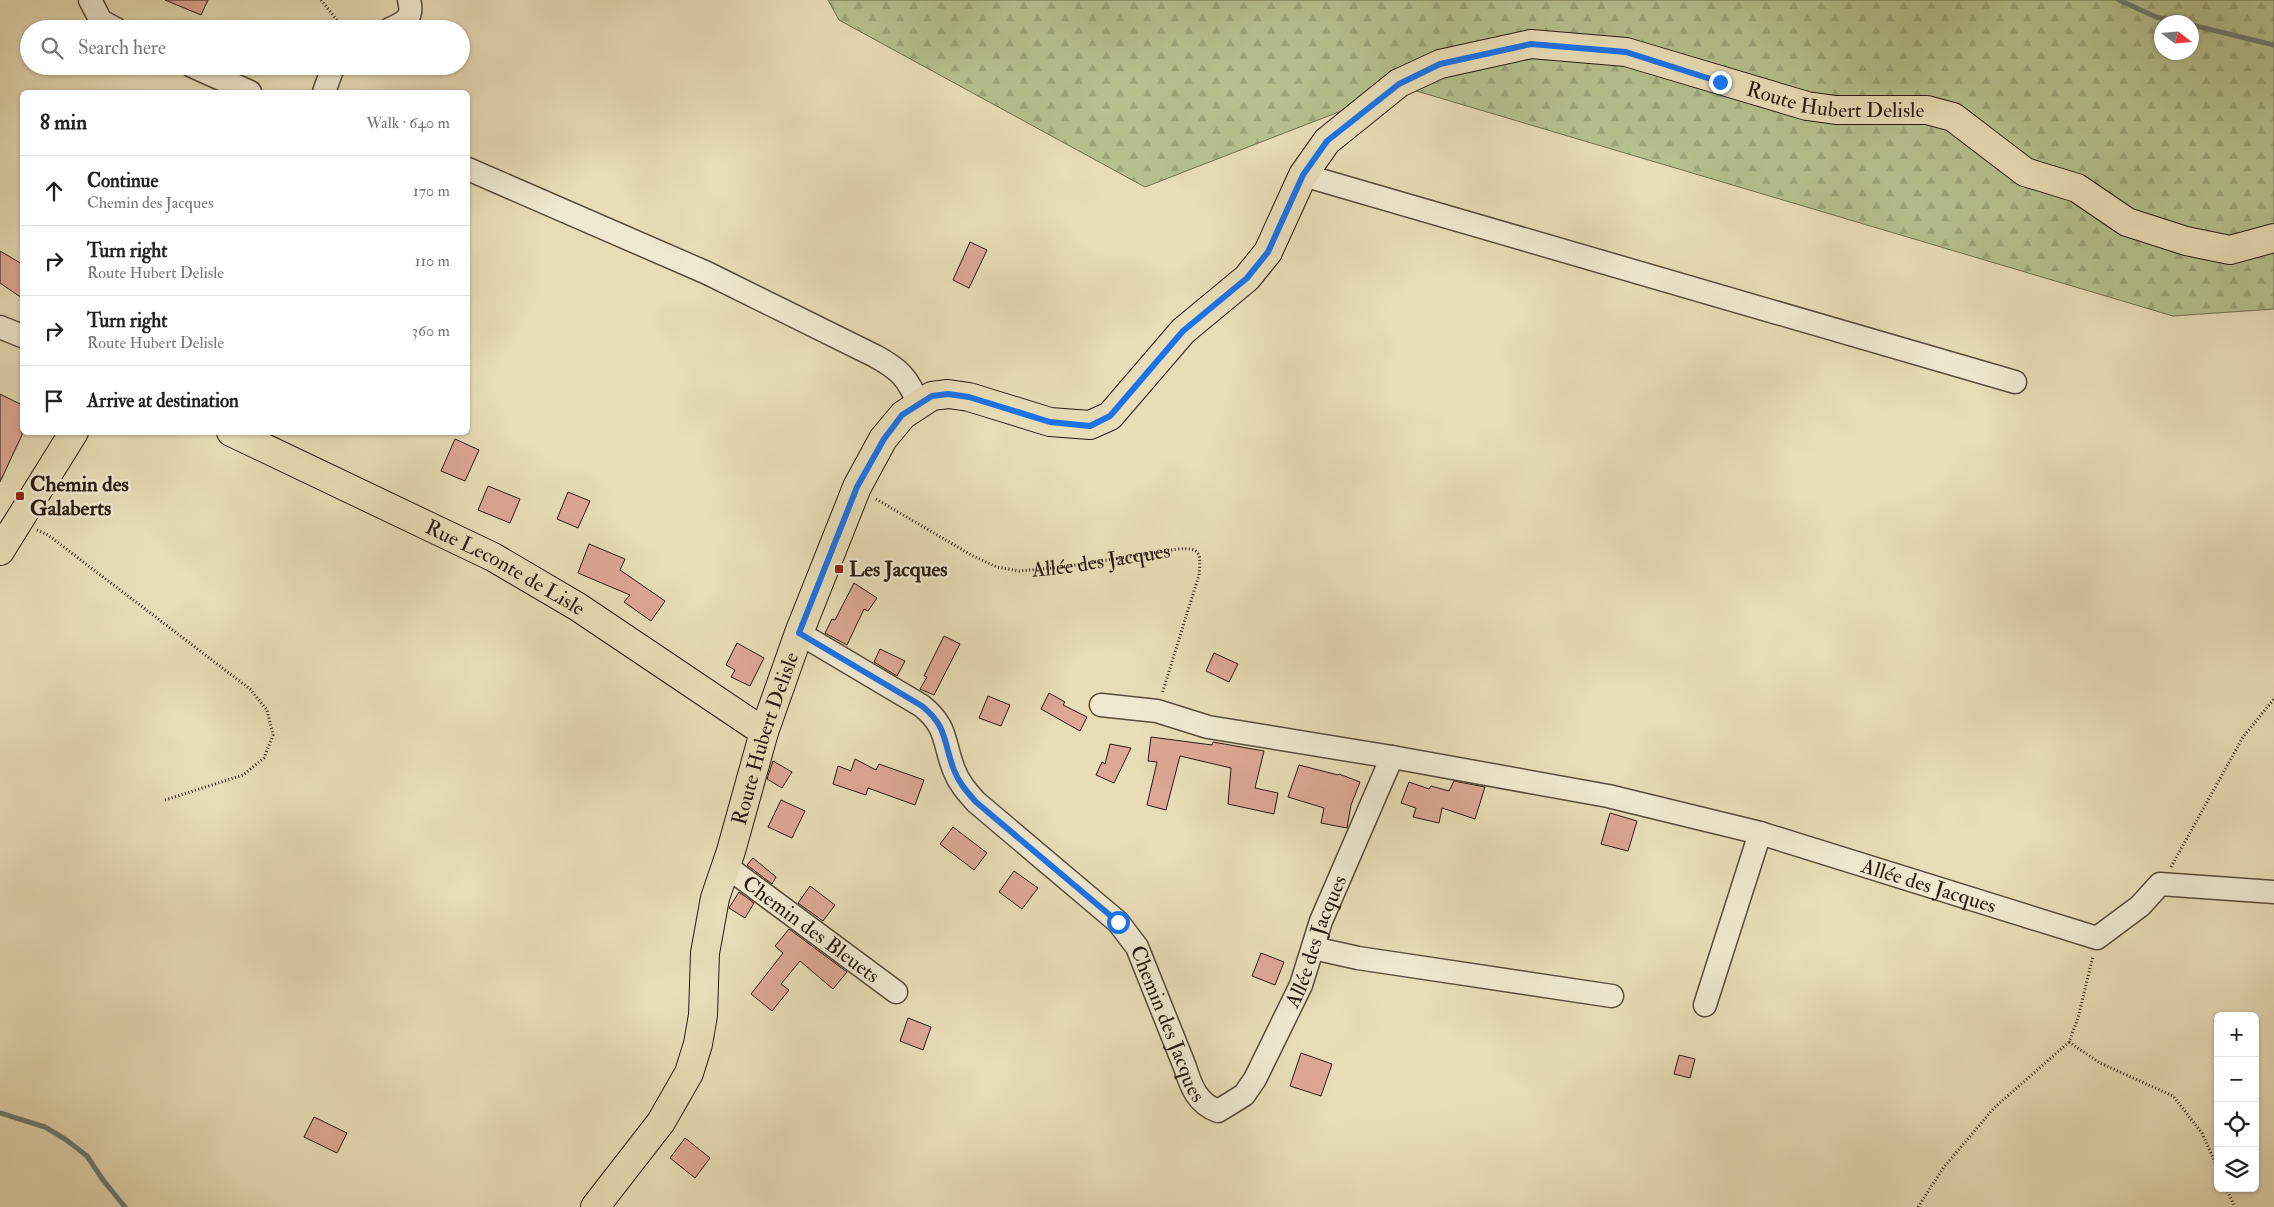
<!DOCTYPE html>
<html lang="en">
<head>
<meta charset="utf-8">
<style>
  body { margin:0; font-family:"IM FELL Double Pica",serif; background:#f6f6f6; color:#222 }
  .controls { position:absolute; right:15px; bottom:15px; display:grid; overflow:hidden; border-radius:8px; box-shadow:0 1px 4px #0004 }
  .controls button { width:45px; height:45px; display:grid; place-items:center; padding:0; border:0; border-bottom:1px solid #e0e0e0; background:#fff; color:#222; font:25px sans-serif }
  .compass { position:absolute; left:2154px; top:15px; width:45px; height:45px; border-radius:50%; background:#fff; box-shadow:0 1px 4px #0004; rotate:106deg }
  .stop { position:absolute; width:15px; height:15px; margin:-11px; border:4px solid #1a73e8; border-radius:50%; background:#fff }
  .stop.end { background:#1a73e8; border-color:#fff; box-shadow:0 1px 5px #0008 }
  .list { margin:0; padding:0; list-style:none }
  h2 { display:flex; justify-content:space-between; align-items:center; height:65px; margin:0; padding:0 20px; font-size:21px }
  h2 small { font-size:16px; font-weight:400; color:#767676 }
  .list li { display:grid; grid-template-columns:32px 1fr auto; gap:15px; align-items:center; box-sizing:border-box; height:70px; padding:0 20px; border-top:1px solid #e0e0e0 }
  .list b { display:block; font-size:19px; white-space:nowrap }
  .list p { margin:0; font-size:16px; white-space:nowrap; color:#767676 }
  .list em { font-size:16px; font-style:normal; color:#767676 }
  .icon { flex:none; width:28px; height:28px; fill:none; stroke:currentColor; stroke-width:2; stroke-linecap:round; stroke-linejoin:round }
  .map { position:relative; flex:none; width:2274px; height:1207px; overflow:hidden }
  .search { position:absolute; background:#fff; box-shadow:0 1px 4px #0004; left:20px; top:20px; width:450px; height:55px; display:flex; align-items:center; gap:12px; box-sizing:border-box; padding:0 18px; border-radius:28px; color:#767676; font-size:19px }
  .panel { position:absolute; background:#fff; box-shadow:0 1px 4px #0004; left:20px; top:90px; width:450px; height:345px; border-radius:8px }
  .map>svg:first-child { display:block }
</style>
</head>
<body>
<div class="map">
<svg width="2274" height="1207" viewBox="0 0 2274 1207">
  <defs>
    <pattern id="forest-firs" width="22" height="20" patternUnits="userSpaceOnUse" patternTransform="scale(1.25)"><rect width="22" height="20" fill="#b5c18f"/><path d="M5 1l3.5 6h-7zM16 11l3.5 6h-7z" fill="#9ca57a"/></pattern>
  </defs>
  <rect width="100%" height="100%" fill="#e8ddb7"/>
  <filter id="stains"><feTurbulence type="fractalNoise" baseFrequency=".004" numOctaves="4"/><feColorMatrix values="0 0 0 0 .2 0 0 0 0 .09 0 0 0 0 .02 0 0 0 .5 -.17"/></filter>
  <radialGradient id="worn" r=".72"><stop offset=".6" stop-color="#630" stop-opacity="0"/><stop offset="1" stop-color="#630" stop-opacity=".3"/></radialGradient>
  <path fill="url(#forest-firs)" stroke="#6f6e50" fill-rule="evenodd" d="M828,0h1446v309l-101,7 -770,-229 -258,100 -306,-167zM2162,22h30v30h-30z"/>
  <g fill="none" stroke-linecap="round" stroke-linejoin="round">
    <path stroke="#6c7b72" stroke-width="5" d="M2119,0l37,17 23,5
      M2192,25l82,20
      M0,1113l45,14 20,12 22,17 16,24 22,27"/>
  </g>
  <path fill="#dda894" stroke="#291a11" d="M165,0h43l-7,15z
    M970,242l17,8 -18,38 -16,-8z
    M0,251l22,13v34l-22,-15z
    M0,394l22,11v30l-22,47z
    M455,439l24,11 -14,31 -24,-10z
    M488,486l32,13 -10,24 -32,-13z
    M568,492l22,9 -12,27 -21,-9z
    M589,544l36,15 -5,11 45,31 -14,20 -27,-19 6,-7 -52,-22z
    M854,583l23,15 -9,13 -4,-2 -17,36 -22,-12 7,-14 3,1z
    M944,636l16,8 -26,51 -14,-6 7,-12 -3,-1z
    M737,643l27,15 -14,28 -19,-9 4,-7 -9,-5z
    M880,649l25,12 -8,15 -23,-14z
    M1214,653l24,11 -9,18 -23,-11z
    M1049,693l16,9 -2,3 24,12 -7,14 -39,-22z
    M988,696l22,9 -9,21 -22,-8z
    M1151,737l61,8 1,-3 51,9 -9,37 23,5 -4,21 -46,-10 3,-36 -51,-12 -14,54 -19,-5 10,-43 -9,-1z
    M1110,744l21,4 -17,35 -18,-8 6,-13 3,2z
    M855,759l21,11 3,-6 45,16 -9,25 -47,-17 -2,7 -33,-11 5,-18 13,5z
    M773,761l19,11 -10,16 -15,-9z
    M1299,765l39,10 1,-1 21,8 -9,23 -4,23 -26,-5 3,-15 -36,-11z
    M1454,781l31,6 -10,32 -33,-11 -3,15 -26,-6 3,-9 -15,-5 8,-21 20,7 2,-3 18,5z
    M781,800l24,11 -13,27 -24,-11z
    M1610,813l27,8 -9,30 -27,-7z
    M953,827l34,26 -13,17 -34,-26z
    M753,858l23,19 -4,7 -25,-19z
    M1014,871l24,17 -16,21 -23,-17z
    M810,886l25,19 -12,16 -25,-18z
    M739,892l15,11 -9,15 -16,-10z
    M789,929l58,43 -14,17 -33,-28 -19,23 8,6 -17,21 -21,-17 32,-41 -8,-7z
    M1261,953l23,9 -9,23 -23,-9z
    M908,1018l23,9 -8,23 -23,-9z
    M1301,1053l31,11 -11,32 -31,-10z
    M1679,1055l16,4 -5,19 -16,-4z
    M314,1117l33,16 -10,20 -33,-16z
    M685,1138l25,20 -15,20 -25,-20z"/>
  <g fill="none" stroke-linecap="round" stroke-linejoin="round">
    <g stroke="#594b3a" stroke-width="25">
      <g id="minor">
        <path d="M90,0l11,21 15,8"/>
        <path d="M390,29c15,-7 24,-11 19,-29"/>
        <path d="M192,66l58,26"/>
        <path d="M324,92l8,-22 3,-4"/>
        <path d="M468,169l239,104 168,83c24,13 33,22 43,47"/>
        <path d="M1303,175l712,207"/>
        <path d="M0,327l22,9"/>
        <path id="s2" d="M799,633l123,73c26,21 21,36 32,64 5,13 13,22 22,32l142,120 19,25 48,120c6,20 13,37 33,44l26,-16 11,-16 46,-94 20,-64 71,-164"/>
        <path id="s3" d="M1101,705l56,6 51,16 184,30 216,39 152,37 337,105 43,-32 20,-22 114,8"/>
        <path id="s4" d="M726,866l170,126"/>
        <path d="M1313,948l45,10 254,38"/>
        <path d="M1705,1005l55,-172"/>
      </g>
    </g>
    <g stroke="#291a11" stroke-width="30">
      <g id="major">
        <path id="s5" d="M231,432l262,125 85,50 186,125"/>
        <path d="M0,551l74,-119"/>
        <path id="s6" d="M595,1207l66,-85 28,-49 9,-29 5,-29 2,-62 10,-55 16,-47 33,-119 35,-99 58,-146 26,-48 20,-24 29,-19 16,-2 21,3 81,25 40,3 20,-9 73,-85 64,-53 21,-26 35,-77 24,-34 72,-58 41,-19 91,-20 95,8 181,54 29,4h91l26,7 72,55 52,16 50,34 59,19 44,9 44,-12"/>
      </g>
    </g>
    <g stroke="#291a11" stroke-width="3" stroke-dasharray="1 2.5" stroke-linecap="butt">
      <path d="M321,0l23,29"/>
      <path id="s1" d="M876,499l97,57 24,11 22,4 44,-4 115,-18c23,-2 23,5 21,26l-37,119"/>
      <path d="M37,530l11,5 202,154 17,21 6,25 -9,23 -21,17 -78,25"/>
      <path d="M2171,867l72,-130 31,-38"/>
      <path d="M2069,1042l31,21 73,33 29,37 16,36"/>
      <path d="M2226,1188l9,19"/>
      <path d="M1918,1207l26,-40 50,-59 75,-66 9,-24 15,-62"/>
    </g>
    <use href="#minor" stroke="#f0e9d0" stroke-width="22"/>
    <use href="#major" stroke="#e8ddb7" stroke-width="28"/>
  </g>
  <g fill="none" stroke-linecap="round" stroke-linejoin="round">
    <path stroke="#1a73e8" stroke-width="6" d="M1118,922l-142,-120c-9,-10 -17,-19 -22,-32 -11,-28 -6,-43 -32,-64l-123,-73 58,-146 27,-48 18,-24 30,-19 16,-2 21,3 81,25 40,4 20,-10 73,-85 64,-53 21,-26 35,-77 24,-34 72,-57 41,-20 91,-20 95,8 94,30"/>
  </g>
  <g fill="#8f2418" stroke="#f0e9d0" stroke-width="2">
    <rect x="15" y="491" width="10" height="10" rx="2.5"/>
    <rect x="834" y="564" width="10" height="10" rx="2.5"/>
  </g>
  <g text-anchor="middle" stroke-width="5" stroke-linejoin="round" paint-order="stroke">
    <g font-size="21" fill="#291a11" stroke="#f0e9d0">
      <text dy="7" stroke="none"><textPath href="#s6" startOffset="1979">Route Hubert Delisle</textPath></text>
      <text dy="7" stroke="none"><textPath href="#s1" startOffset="244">Allée des Jacques</textPath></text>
      <text dy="7" stroke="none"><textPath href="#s5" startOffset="306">Rue Leconte de Lisle</textPath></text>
      <text dy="7" stroke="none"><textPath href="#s6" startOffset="509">Route Hubert Delisle</textPath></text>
      <text dy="7" stroke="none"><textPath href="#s3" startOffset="849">Allée des Jacques</textPath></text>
      <text dy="7" stroke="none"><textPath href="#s4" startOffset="106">Chemin des Bleuets</textPath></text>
      <text dy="7" stroke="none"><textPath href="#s2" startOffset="860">Allée des Jacques</textPath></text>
      <text dy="7" stroke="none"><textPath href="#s2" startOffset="555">Chemin des Jacques</textPath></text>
    </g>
    <g font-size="21" font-weight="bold" fill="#291a11" stroke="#f0e9d0" text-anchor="start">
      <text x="30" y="491">Chemin des<tspan x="30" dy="24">Galaberts</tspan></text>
      <text x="849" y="576">Les Jacques</text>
    </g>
  </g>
  <rect width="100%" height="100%" filter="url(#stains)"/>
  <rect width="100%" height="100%" fill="url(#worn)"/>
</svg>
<div class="controls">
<button>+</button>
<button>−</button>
<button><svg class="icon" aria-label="locate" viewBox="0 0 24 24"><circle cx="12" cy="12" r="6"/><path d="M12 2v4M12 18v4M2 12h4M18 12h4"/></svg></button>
<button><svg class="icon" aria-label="layers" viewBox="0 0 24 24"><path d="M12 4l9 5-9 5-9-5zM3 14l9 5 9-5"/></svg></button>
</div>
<svg class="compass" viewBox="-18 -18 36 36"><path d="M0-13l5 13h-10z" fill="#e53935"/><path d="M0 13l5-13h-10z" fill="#767676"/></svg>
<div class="stop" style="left:1118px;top:922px"></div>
<div class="stop end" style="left:1720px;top:82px"></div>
<div class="search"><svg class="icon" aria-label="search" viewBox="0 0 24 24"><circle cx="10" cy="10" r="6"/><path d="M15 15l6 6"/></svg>Search here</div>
<section class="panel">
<h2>8 min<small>Walk · 640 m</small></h2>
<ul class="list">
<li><svg class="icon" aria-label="ahead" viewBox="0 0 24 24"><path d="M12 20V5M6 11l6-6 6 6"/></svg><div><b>Continue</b><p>Chemin des Jacques</p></div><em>170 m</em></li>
<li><svg class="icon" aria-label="right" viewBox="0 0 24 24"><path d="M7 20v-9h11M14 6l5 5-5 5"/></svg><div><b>Turn right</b><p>Route Hubert Delisle</p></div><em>110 m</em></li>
<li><svg class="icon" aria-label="right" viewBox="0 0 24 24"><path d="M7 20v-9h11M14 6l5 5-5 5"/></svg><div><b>Turn right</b><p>Route Hubert Delisle</p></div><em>360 m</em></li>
<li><svg class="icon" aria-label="arrive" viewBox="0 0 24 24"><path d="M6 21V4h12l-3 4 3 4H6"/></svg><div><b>Arrive at destination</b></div></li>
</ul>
</section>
</div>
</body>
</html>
